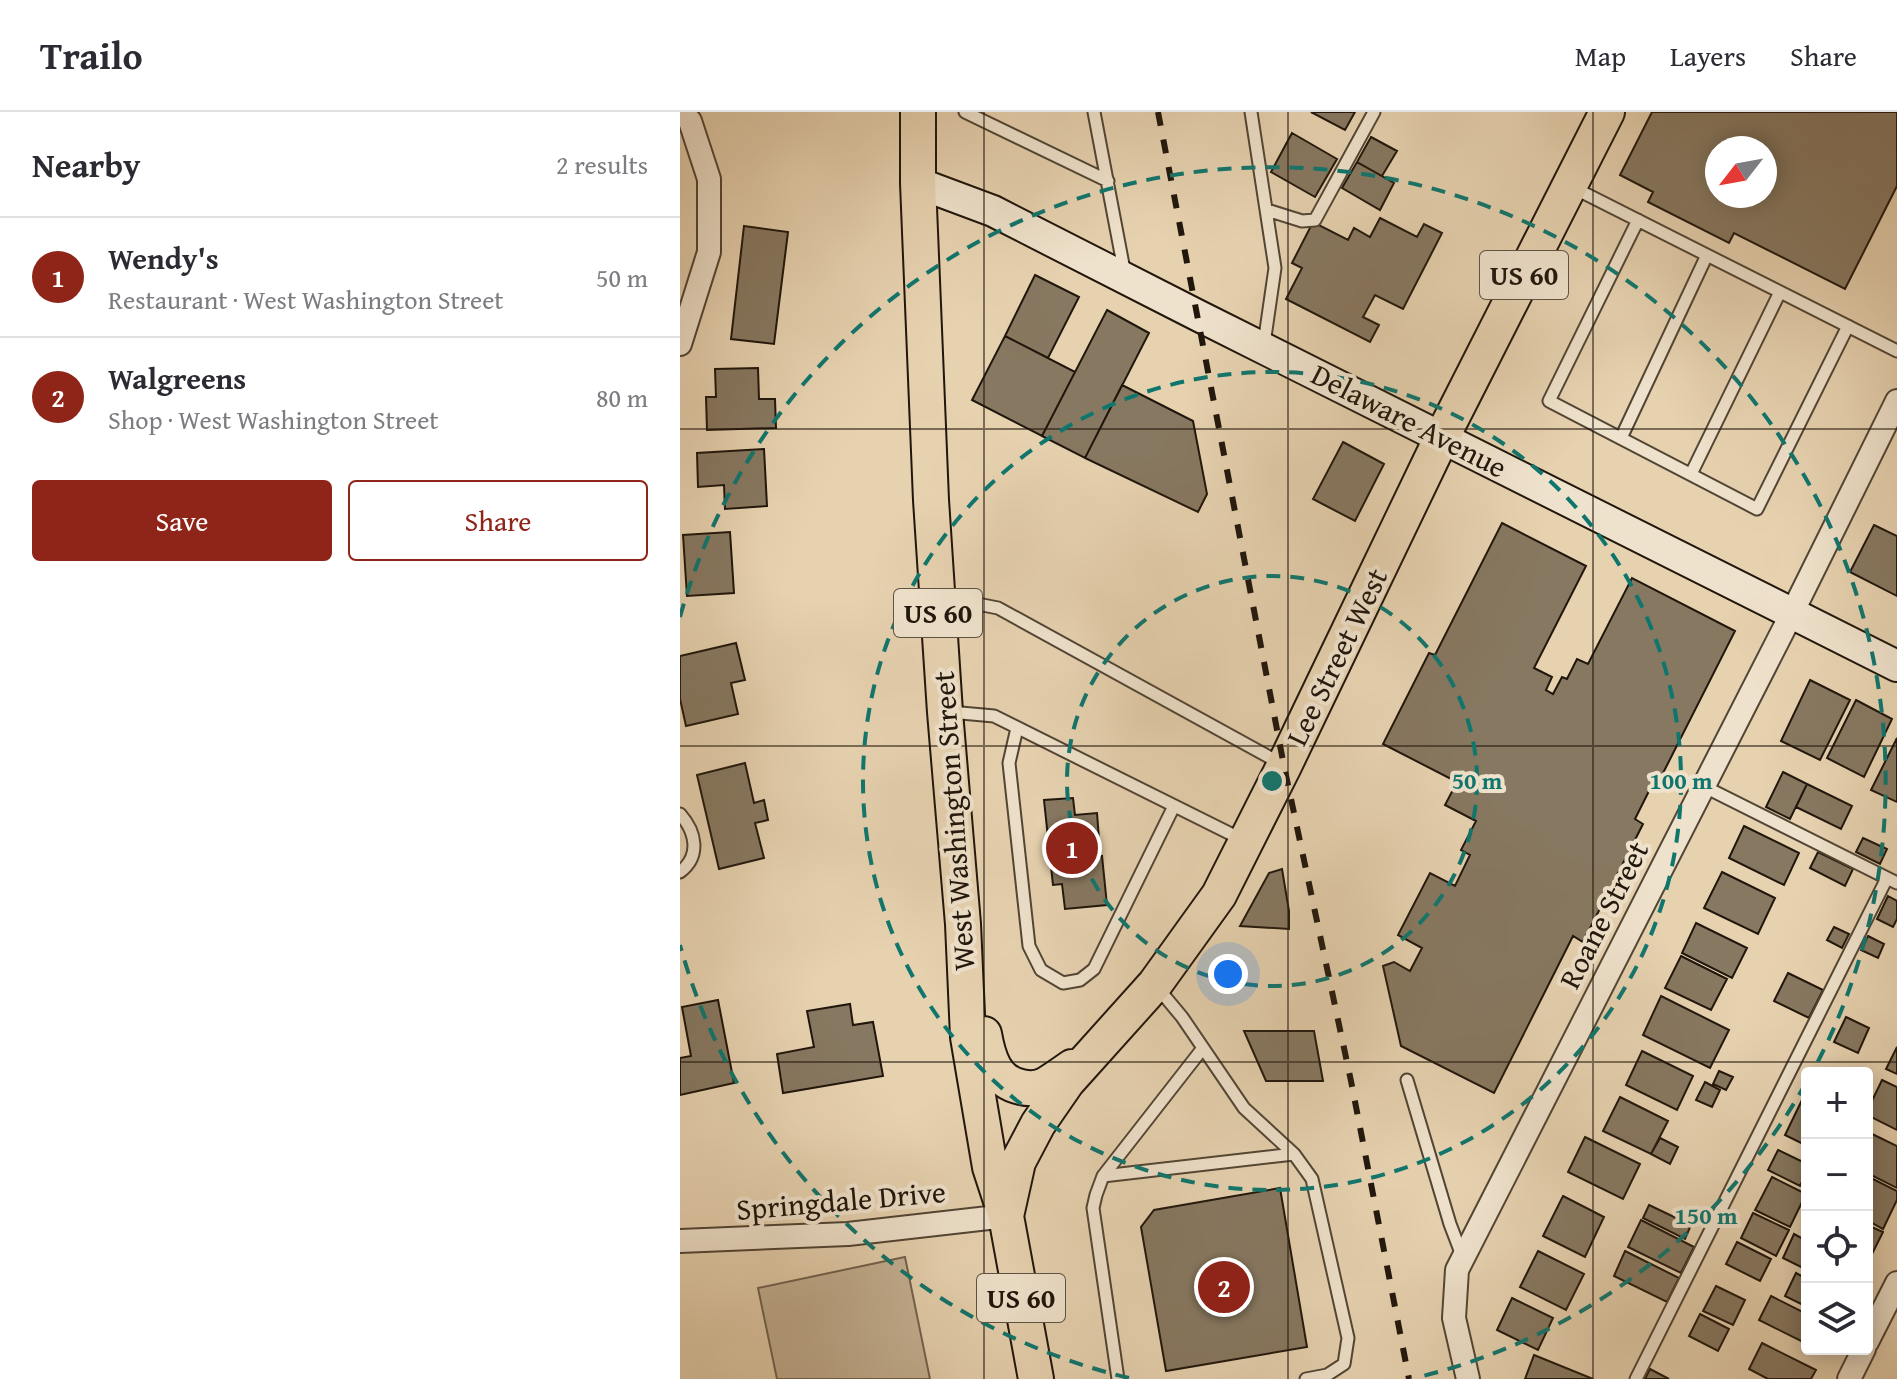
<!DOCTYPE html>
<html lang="en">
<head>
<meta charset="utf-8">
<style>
  body { margin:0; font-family:"Gentium Book Plus",serif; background:#f2f2f3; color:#2b2b33 }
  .controls { position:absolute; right:24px; bottom:24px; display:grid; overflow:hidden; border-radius:8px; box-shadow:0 4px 20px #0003 }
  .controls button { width:72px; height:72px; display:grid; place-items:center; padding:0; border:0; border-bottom:2px solid #e1e1e2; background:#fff; color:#2b2b33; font:40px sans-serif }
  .compass { position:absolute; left:1025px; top:24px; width:72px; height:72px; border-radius:50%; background:#fff; box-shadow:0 4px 20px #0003; rotate:239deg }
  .you { position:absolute; left:548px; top:862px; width:28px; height:28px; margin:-20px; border:6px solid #fff; border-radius:50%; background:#1a73e8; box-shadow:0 0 0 12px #1a73e833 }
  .badge { display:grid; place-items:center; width:52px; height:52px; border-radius:50%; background:#8f2418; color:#fff; font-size:26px; font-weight:700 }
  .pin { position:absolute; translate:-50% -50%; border:4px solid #fff; box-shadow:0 2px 8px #0006 }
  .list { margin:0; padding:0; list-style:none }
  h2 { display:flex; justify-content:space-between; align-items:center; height:104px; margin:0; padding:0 32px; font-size:34px }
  h2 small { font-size:26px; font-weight:400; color:#7c7c81 }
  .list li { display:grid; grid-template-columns:52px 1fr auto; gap:24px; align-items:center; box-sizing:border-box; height:120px; padding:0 32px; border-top:2px solid #e1e1e2 }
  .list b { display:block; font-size:30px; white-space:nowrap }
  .list p { margin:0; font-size:26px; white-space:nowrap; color:#7c7c81 }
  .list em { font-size:26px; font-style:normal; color:#7c7c81 }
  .actions { display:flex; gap:16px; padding:24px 32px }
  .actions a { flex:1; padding:18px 0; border:2px solid #8f2418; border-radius:8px; text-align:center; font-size:28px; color:#8f2418 }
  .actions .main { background:#8f2418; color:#fff }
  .icon { flex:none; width:44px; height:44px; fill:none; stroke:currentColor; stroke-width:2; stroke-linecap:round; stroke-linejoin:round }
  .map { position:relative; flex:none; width:1217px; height:1267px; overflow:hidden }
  header { display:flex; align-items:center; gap:48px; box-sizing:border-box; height:112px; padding:0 40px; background:#fff; border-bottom:2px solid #e1e1e2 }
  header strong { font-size:38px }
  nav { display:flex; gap:44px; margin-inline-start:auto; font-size:28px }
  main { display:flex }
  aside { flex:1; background:#fff }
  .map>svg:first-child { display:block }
</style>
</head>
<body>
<header>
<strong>Trailo</strong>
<nav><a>Map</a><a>Layers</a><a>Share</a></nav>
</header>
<main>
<aside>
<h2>Nearby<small>2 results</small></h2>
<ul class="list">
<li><span class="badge">1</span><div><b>Wendy's</b><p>Restaurant · West Washington Street</p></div><em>50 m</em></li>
<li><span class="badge">2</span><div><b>Walgreens</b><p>Shop · West Washington Street</p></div><em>80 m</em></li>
</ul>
<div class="actions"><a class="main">Save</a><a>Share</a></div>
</aside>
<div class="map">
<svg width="1217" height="1267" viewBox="0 0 1217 1267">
  <rect width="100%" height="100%" fill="#e7d2b0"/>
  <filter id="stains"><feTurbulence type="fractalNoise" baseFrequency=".0025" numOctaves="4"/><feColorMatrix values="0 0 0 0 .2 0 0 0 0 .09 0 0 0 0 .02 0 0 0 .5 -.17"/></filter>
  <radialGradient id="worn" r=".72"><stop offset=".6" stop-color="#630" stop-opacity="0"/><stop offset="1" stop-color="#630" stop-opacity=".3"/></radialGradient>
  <path fill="#c5b294" stroke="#726450" stroke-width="2" d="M225,1145l25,122h-153l-19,-91z"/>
  <path fill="#877861" stroke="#20160c" stroke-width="2" fill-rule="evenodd" d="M631,0h44l-10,18z
    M972,0h245v74l-52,103 -111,-56 -5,10 -81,-41 5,-10 -33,-17zM1037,36h48v48h-48z
    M612,21l45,26 -22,38 -44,-25z
    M691,25l26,14 -15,25 -25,-14z
    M677,50l37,21 -14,27 -38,-22z
    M700,106l37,19 7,-13 18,9 -39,76 -28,-14 -12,22 16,8 -9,17 -84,-43 16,-31 -10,-5 21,-41 35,18 6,-12 16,9z
    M64,114l44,6 -14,112 -43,-5z
    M355,163l44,22 -31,61 -43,-22z
    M427,198l42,23 -64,125 -43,-22z
    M325,224l70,36 -33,64 -70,-36z
    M78,256l1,31h16l1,29 -69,2 -1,-33h10l-1,-28z
    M442,273l71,36 14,73 -9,18 -113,-54z
    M663,330l41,22 -29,57 -42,-22z
    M84,337l3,57 -42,3 -1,-24 -26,2 -1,-34z
    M822,411l84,43 -52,102 18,9 -6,13 7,4 9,-17 5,2 10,-20 11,5 44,-86 103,53 -77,152 -4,-2 -19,38 8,5 -60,118 -10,-6 -79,157 -93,-47 -18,-80 11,-4 16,9 12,-23 -24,-13 32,-62 25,13 15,-31 -9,-5 15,-29 -31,-16 12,-23 -74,-38 46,-91 6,2z
    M1194,413l23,11v60l-47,-24z
    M50,420l4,61 -47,3 -4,-61z
    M56,531l9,37 -14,3 7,31 -52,12 -6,-27v-43z
    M1130,568l40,20 -30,60 -39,-19z
    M1176,588l36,19 -28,58 -37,-19z
    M1217,626v64l-26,-12z
    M65,651l9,40 10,-3 4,20 -13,3 9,35 -45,11 -22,-94z
    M1103,660l24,12 -17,35 -24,-12z
    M1127,672l45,22 -11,23 -45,-22z
    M393,686l2,17 22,-2 2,26h-5l2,18 6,-1 5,49 -42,4 -3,-25 -9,1 -9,-85z
    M1064,714l55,27 -15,32 -55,-27z
    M1183,726l24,11 -7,15 -24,-12z
    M1138,740l35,17 -8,17 -35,-18z
    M602,757l7,42v18l-49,-3 29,-53z
    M1042,760l53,26 -17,36 -54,-26z
    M1208,784l9,5v18l-4,8 -16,-8z
    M1016,811l51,25 -15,30 -50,-25z
    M1154,815l15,7 -7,14 -15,-8z
    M1188,824l16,8 -6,14 -17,-8z
    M1001,844l46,23 -16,31 -46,-22z
    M1108,861l35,17 -14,28 -35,-17z
    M981,884l68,34 -19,38 -67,-33z
    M38,888l16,83 -54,12v-37l11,-2 -9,-49z
    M170,892l3,21 20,-3 10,54 -100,17 -6,-39 37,-7 -7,-36z
    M1166,905l23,11 -11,25 -24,-11z
    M564,919h70l9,50h-57z
    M1217,935v27l-11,-5z
    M962,939l51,25 -16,34 -51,-25z
    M1039,959l14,6 -7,13 -13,-6z
    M1202,968l15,7v43l-30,-15v-4z
    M1025,970l15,8 -8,17 -16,-7z
    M940,985l48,24 -17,33 -48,-23z
    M1122,988l5,3v43l-22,-11z
    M1190,1021l27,13v42l-30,-15v-35z
    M905,1025l55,27 -17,35 -55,-27z
    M980,1026l18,9 -8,17 -19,-10z
    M1098,1038l29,14v7l-7,15 -32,-16z
    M1187,1064l30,15v9l-14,29 -16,-9z
    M1092,1065l34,17 -16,33 -35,-17z
    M600,1076l27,159 -141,24 -25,-144 13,-17z
    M883,1084l41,21 -19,40 -42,-21z
    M969,1093l42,20 -6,14 -42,-21z
    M1073,1101l36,17 -13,26 -35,-18z
    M961,1108l53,27 -13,26 -53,-26z
    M1187,1113l16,7 -16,32z
    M1114,1122l13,7v29l-24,-12z
    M1057,1130l34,17 -11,22 -34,-17z
    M858,1139l46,23 -18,36 -46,-23z
    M945,1139l54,27 -12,24 -53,-26z
    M1116,1161l11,6v28l-22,-11z
    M1036,1174l29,14 -12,25 -30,-14z
    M1091,1184l36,18v30l-48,-24z
    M832,1186l41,20 -15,32 -41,-20z
    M1020,1202l29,15 -11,22 -29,-15z
    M1082,1231l54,27 -5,9h-43l-19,-10z
    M854,1243l59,24h-68z
    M970,1257l19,10h-24z"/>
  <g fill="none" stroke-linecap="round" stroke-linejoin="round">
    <g stroke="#524535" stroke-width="15">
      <path id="service" d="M285,0l143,69
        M414,0l31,163
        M571,0l24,156 -11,76
        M892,75l325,164
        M587,98l35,11 13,-1 59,-108
        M958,108l-89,181 208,108 91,-183
        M941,326l86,-183
        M1011,362l89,-182
        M262,485l56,11 282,155
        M270,600l44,4 249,124
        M337,616l-8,35 20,183 12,24 22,13 17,-3 14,-11 80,-163
        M1023,674l184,92
        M0,702c16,18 21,42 0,58
        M477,875l25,30 62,91 50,46 18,25 36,159 -4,26 -17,11 -21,4
        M727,968l43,144 13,34
        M423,1064l191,-22
        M438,1267l-25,-171 3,-13 7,-19 100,-128
        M956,1267l251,-501 10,5"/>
    </g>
    <g stroke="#524535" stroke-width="26">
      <path id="minor" d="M0,232l29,-92v-73l-19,-58 -8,-9
        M0,1129l168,-7 158,-18
        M1187,1230l30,-59
        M788,1267l-14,-61 3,-48 335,-657 105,-212
        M1169,1267l15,-30"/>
    </g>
    <g stroke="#20160c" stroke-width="34">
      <path id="secondary" d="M238,71l75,28 206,105 698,350"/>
    </g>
    <g stroke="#20160c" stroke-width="38">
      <path id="primary" d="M238,0v71l13,317 14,212 18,212 5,113 22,130 16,49 30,163
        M304,922c4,23 11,48 37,53 8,2 16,2 24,-2 9,-5 18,-12 27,-18
        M326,1104l12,-54 20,-38 29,-42 88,-98 64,-89 65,-129 158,-329 165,-325"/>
    </g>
    <use href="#service" stroke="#efe2cc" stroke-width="11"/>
    <use href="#minor" stroke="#efe2cc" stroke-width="22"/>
    <use href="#secondary" stroke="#efe2cc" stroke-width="30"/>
    <use href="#primary" stroke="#e7d2b0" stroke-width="34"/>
    <path stroke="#20160c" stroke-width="6" stroke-dasharray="14 14" stroke-linecap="butt" d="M478,0l126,654 67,315 58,298"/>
  </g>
  <path fill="none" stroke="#20160c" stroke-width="2" stroke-opacity="0.55" d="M304,0v1267M608,0v1267M913,0v1267M0,317h1217M0,634h1217M0,950h1217"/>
  <g fill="none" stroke="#0f766e" stroke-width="4" stroke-dasharray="14 10">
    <circle cx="592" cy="669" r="205"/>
    <circle cx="592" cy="669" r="409"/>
    <path d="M1126 971A614 614 0 0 1 735 1266M449 1266A614 614 0 0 1 0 833M0 505A614 614 0 1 1 1134 957"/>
  </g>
  <g text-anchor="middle" stroke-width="8" stroke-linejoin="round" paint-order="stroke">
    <g fill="#efe2cc" stroke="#5e5346" stroke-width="2">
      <rect x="800" y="139" width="88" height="48" rx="6"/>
      <rect x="214" y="477" width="88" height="48" rx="6"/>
      <rect x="297" y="1162" width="88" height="48" rx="6"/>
    </g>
    <g font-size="28" font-weight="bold" fill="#20160c">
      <text x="844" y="173">US 60</text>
      <text x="258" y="511">US 60</text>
      <text x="341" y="1196">US 60</text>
    </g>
    <g font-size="30" fill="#20160c" stroke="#efe2cc">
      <text transform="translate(729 309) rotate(27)" y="10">Delaware Avenue</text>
      <text transform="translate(657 545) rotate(-64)" y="10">Lee Street West</text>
      <text transform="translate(274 709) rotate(-94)" y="10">West Washington Street</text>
      <text transform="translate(924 803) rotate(-63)" y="10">Roane Street</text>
      <text transform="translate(161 1089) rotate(-5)" y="10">Springdale Drive</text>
    </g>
  </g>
  <circle cx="592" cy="669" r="12" fill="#0f766e" stroke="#efe2cc" stroke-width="4"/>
  <g font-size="24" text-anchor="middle" font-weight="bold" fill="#0f766e" stroke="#efe2cc" stroke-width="8" stroke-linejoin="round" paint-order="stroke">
    <text x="797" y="677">50 m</text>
    <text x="1001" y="677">100 m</text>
    <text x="1026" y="1112">150 m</text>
  </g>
  <rect width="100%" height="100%" filter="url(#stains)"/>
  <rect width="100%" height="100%" fill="url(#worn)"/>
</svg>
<div class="controls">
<button>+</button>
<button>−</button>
<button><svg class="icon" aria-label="locate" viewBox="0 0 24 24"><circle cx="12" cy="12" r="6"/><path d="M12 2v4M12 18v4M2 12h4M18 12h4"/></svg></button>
<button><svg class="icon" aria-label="layers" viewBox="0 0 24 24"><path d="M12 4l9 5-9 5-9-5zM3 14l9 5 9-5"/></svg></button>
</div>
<svg class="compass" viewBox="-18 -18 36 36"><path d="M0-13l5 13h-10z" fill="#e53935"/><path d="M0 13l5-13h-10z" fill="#7c7c81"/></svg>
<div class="you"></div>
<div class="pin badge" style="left:392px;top:736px">1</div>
<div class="pin badge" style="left:544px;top:1175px">2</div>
</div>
</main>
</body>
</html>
